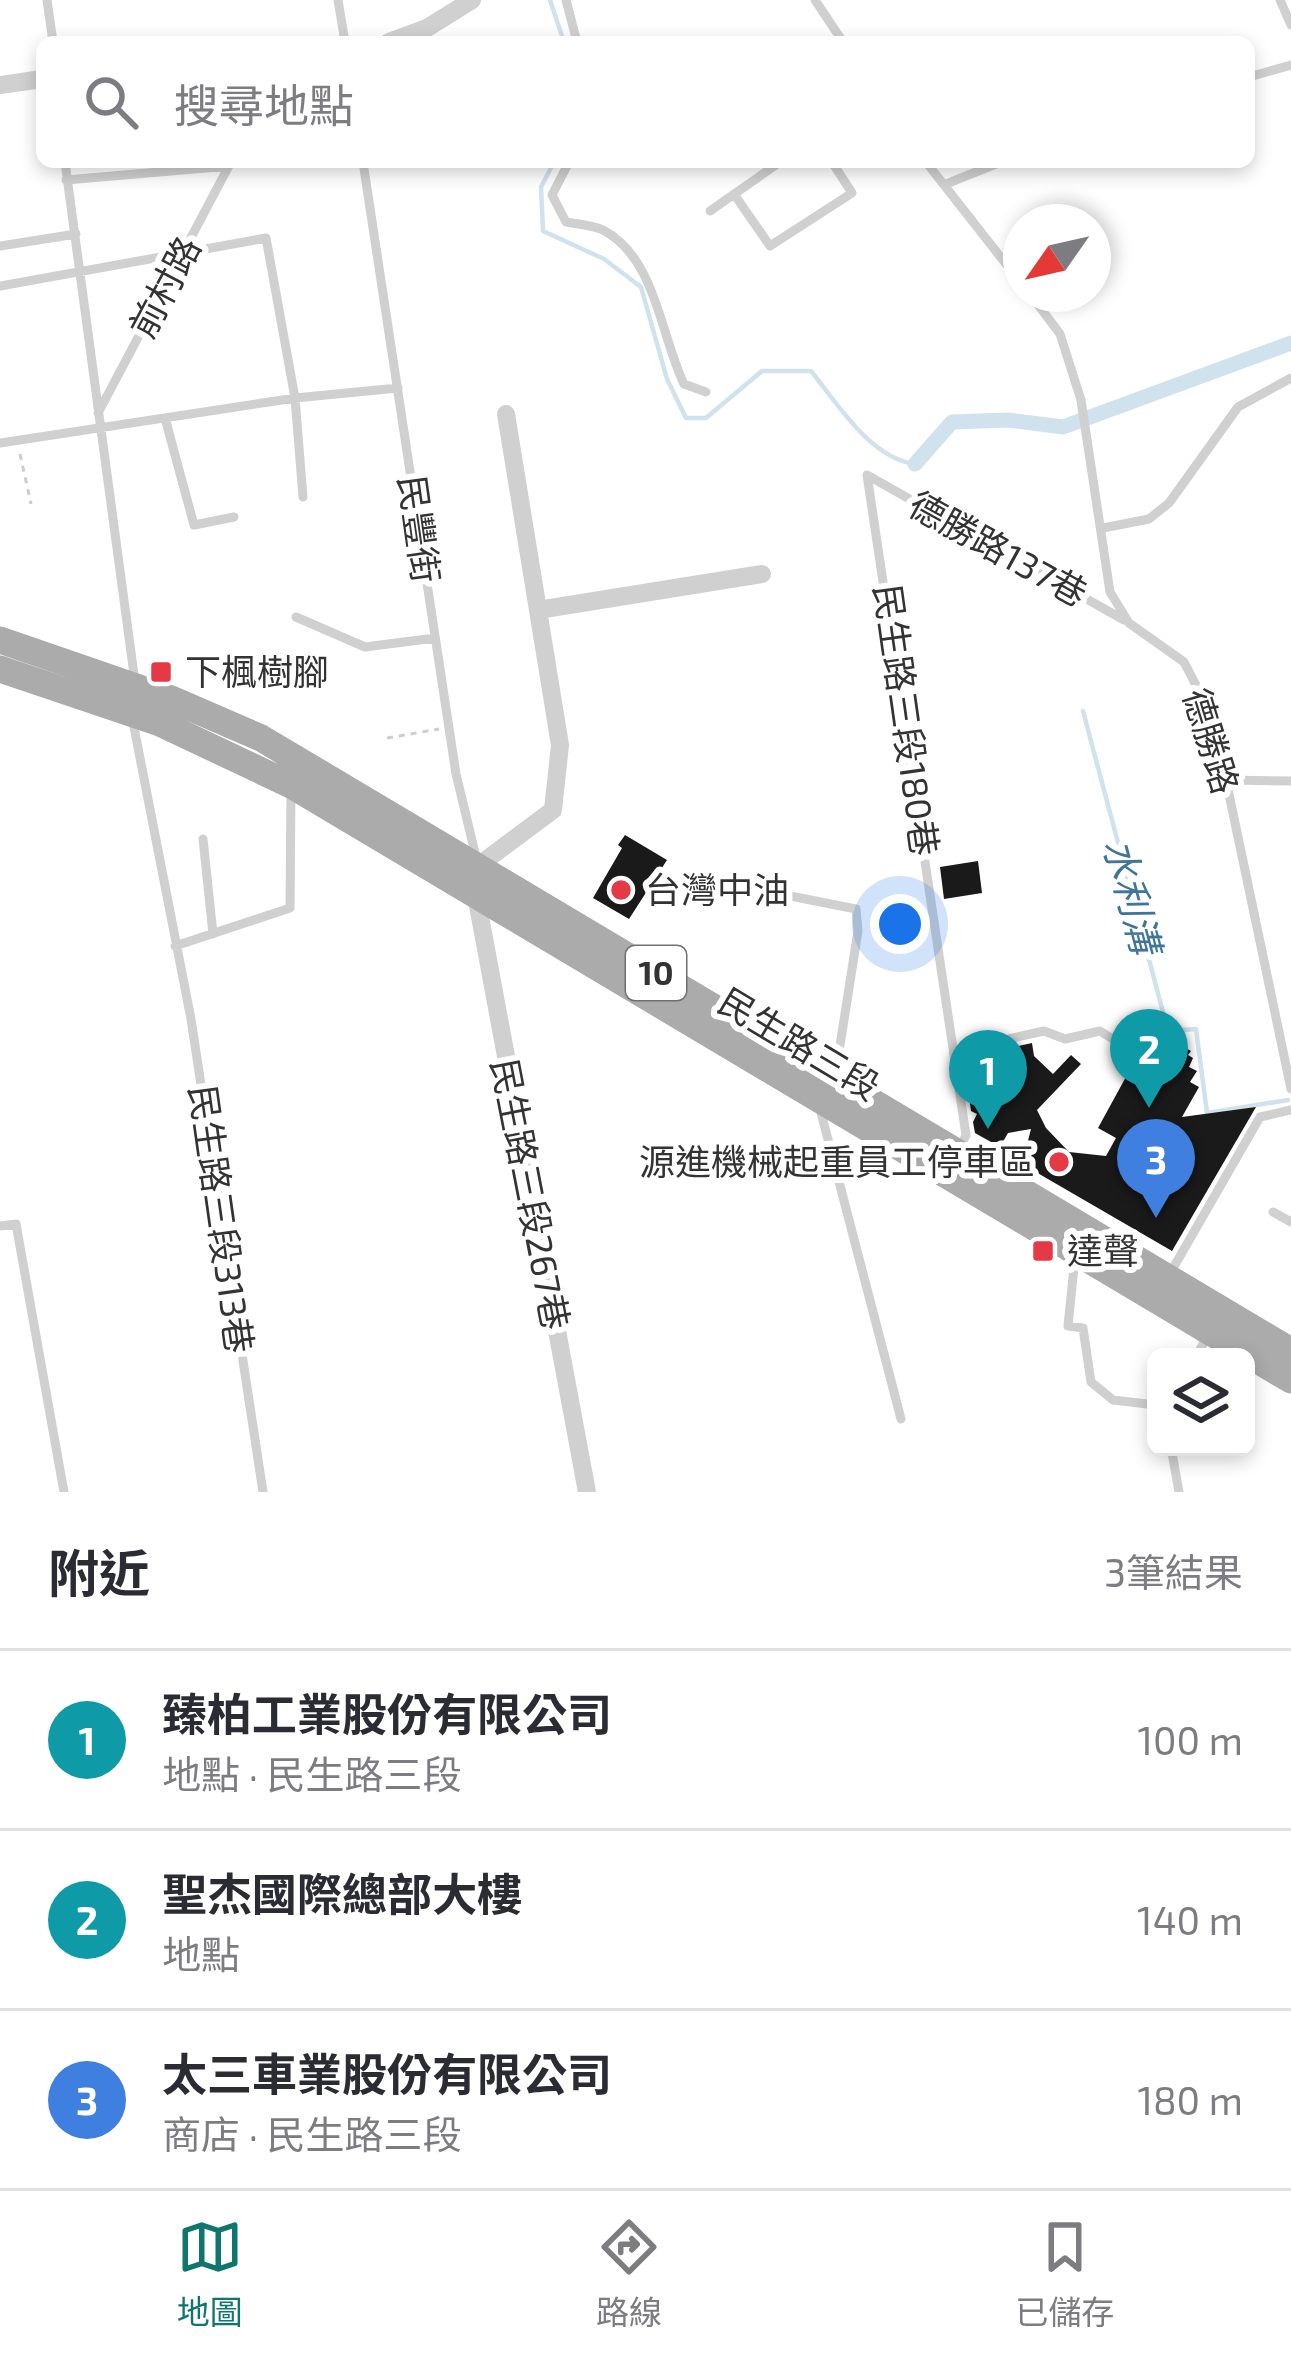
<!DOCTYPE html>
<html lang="zh-TW">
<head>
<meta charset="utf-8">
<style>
  body { margin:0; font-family:"Exo 2","Noto Sans TC",sans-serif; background:#f7f7f7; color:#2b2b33 }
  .controls { position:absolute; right:36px; bottom:36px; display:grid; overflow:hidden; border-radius:18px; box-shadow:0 6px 18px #0003 }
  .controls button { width:108px; height:108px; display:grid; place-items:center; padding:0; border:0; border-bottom:3px solid #e1e1e2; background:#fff; color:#2b2b33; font:60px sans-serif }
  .compass { position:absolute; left:1003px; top:204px; width:108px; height:108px; border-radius:50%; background:#fff; box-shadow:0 6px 18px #0003; rotate:236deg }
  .you { position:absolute; left:900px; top:924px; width:42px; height:42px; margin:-30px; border:9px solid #fff; border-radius:50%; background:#1a73e8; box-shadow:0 0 0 18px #1a73e833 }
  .badge { display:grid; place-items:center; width:78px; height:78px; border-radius:50%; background:#0f766e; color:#fff; font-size:39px; font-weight:700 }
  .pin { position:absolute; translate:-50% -99px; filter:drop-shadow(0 3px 6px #0008) }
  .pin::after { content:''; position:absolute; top:63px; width:42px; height:36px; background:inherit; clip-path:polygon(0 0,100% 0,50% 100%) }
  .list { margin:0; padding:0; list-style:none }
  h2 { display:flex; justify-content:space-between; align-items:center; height:156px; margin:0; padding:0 48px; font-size:51px }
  h2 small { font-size:39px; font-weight:400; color:#7c7c81 }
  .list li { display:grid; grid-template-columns:78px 1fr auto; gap:36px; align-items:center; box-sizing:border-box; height:180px; padding:0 48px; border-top:3px solid #e1e1e2 }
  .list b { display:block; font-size:45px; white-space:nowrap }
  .list p { margin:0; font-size:39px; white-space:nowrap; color:#7c7c81 }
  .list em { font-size:39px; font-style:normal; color:#7c7c81 }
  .icon { flex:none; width:66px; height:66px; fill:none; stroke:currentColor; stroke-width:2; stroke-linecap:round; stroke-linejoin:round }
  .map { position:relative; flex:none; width:1291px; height:1492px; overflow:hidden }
  .search { position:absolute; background:#fff; box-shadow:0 6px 18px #0003; left:36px; right:36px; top:36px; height:132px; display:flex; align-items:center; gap:30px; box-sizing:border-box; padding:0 42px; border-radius:18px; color:#7c7c81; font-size:45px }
  .sheet { height:696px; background:#fff }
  nav { display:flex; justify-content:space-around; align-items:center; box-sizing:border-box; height:168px; border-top:3px solid #e1e1e2; background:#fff; font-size:33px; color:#7c7c81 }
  nav a { display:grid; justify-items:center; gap:6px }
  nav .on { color:#0f766e }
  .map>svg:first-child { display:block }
</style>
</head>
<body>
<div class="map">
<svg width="1291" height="1492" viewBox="0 0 1291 1492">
  <rect width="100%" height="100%" fill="#fff"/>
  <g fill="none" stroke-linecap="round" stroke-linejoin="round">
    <path stroke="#cfe2ee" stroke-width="4.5" d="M550,0l14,42
      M554,162l-13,25 2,44 61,28 37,28 26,92 19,39h20l56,-47h49c26,32 59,87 104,93
      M1083,711l85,320 28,-2 11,84 81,-13"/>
    <path stroke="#cfe2ee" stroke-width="15" d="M915,464l37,-42 56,-2 55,7 228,-84"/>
  </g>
  <path fill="#1a1a1a" d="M625,835l42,25 -38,59 -36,-21 29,-50 -4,-3z
    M978,861l4,32 -38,6 -4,-32z
    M1157,1039l10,5 3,-5 21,12 -3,4 5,3 -4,9 8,4 -7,11 9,5 -17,30 74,-10 -84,144 -150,-87 9,-35 -23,4 -8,14 -25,-14 -2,-11 4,-8 -6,-3 -7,-53 68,-15 2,13 19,18 18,-19 10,9 -44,46 9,18 23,24 37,4 10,-18 -18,-10 41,-75 8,4z"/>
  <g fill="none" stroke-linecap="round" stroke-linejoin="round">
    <path stroke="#cdcdcd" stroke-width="3" stroke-dasharray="6 6" stroke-linecap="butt" d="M20,454l11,50
      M387,738l52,-9"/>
    <path stroke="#d0d0d0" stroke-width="9" d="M47,0l6,42
      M338,0l7,42
      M566,0l11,42
      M815,0l28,42
      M1280,0l11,25
      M1249,77l42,-12
      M65,162l70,520
      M363,162l93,612 21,87
      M569,162l-17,33 14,27c11,2 27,3 37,8 53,28 57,104 81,154l22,8
      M926,162l95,121
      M66,180l163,-14
      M946,184l55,-22
      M734,194l36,52 82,-53 -20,-31
      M710,211l70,-49
      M0,246l76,-12
      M0,286l266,-48 29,160 8,99
      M1030,294l30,40 21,66 29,192 19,31 55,39 17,33 17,47 73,347
      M98,413l133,-251
      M165,418l29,107 40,-8
      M0,443l295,-45 103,-10
      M867,475l99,660 -7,16
      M867,475l257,145
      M1103,528l46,-9 20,-16 69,-96 53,-29
      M296,617l69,30 70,-9
      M132,717l59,302 72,473
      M1226,780l65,1
      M203,839l10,95
      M750,888l106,21 2,22 -23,146
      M175,946l115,-38 1,-120
      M954,1051l90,-20 21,8 35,-8 19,12 11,-4
      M819,1105l82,314
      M1273,1212l18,10
      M0,1226l16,-2 48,268
      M1075,1257l-7,69 15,2 8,54 22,18 43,5
      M1168,1277l92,-160 31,-7
      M1196,1357l12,-22
      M1171,1447l8,45"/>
    <path stroke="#d0d0d0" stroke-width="18" d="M389,42l38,-14 45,-28
      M0,85l42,-6
      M538,610l224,-36
      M478,866l75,-56 7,-65 -54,-331
      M476,895l111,597"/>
    <path stroke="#ababab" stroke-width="27" d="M0,640l171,59 90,39 1030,613
      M0,669l160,54 131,62 1000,595"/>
  </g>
  <g fill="#e63946" stroke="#fff" stroke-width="4.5">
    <rect x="149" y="660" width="24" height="24" rx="6"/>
    <circle cx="621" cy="890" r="12"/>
    <circle cx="1059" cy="1162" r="12"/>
    <rect x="1031" y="1239" width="24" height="24" rx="6"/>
  </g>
  <g text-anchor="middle" stroke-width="12" stroke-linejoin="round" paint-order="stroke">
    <rect fill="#fff" stroke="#707070" stroke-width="3" x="626" y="946" width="60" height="54" rx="9"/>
    <g font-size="33" font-weight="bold" fill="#333">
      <text x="656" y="985">10</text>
    </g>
    <g font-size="36" fill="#333" stroke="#fff">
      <text transform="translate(165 287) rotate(-62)" y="13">前村路</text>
      <text transform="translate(419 529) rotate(82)" y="13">民豐街</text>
      <text transform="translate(998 549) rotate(29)" y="13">德勝路137巷</text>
      <text transform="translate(906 720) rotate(82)" y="13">民生路三段180巷</text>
      <text transform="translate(1211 741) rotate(73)" y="13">德勝路</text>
      <text transform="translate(799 1044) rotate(31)" y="13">民生路三段</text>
      <text transform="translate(530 1194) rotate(79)" y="13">民生路三段267巷</text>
      <text transform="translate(221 1219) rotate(82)" y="13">民生路三段313巷</text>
    </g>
    <g font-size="36" fill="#333" stroke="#fff" text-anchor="start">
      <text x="185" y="685">下楓樹腳</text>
      <text x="645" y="903">台灣中油</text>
      <text x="1035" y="1175" text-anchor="end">源進機械起重員工停車區</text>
      <text x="1067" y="1264">達聲</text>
    </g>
    <g font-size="39" font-style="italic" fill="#3f7597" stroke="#fff">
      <text transform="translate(1132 896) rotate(75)" y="14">水利溝</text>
    </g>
  </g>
</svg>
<div class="controls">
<button><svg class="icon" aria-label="layers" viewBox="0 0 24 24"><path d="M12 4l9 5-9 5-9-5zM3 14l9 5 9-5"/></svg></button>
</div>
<svg class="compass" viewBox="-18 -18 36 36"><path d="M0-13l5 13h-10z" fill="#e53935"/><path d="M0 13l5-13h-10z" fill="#7c7c81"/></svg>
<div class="you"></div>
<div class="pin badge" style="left:988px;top:1129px;background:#0f9aa8">1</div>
<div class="pin badge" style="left:1149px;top:1108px;background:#0f9aa8">2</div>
<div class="pin badge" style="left:1156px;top:1218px;background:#3f7fe0">3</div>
<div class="search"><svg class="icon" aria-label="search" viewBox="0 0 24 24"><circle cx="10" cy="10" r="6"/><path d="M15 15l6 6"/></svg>搜尋地點</div>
</div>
<section class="sheet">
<h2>附近<small>3筆結果</small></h2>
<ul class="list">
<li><span class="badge" style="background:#0f9aa8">1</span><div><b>臻柏工業股份有限公司</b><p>地點 · 民生路三段</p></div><em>100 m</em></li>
<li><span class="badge" style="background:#0f9aa8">2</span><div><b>聖杰國際總部大樓</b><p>地點</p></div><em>140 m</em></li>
<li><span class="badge" style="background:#3f7fe0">3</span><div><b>太三車業股份有限公司</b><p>商店 · 民生路三段</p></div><em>180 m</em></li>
</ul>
</section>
<nav>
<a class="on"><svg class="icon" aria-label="map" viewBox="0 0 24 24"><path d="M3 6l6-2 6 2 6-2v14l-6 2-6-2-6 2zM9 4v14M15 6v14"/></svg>地圖</a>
<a><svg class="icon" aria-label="directions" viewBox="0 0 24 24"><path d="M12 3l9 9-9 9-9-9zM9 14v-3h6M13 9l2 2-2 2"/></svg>路線</a>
<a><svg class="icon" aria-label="saved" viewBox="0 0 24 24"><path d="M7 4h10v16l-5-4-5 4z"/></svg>已儲存</a>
</nav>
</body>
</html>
